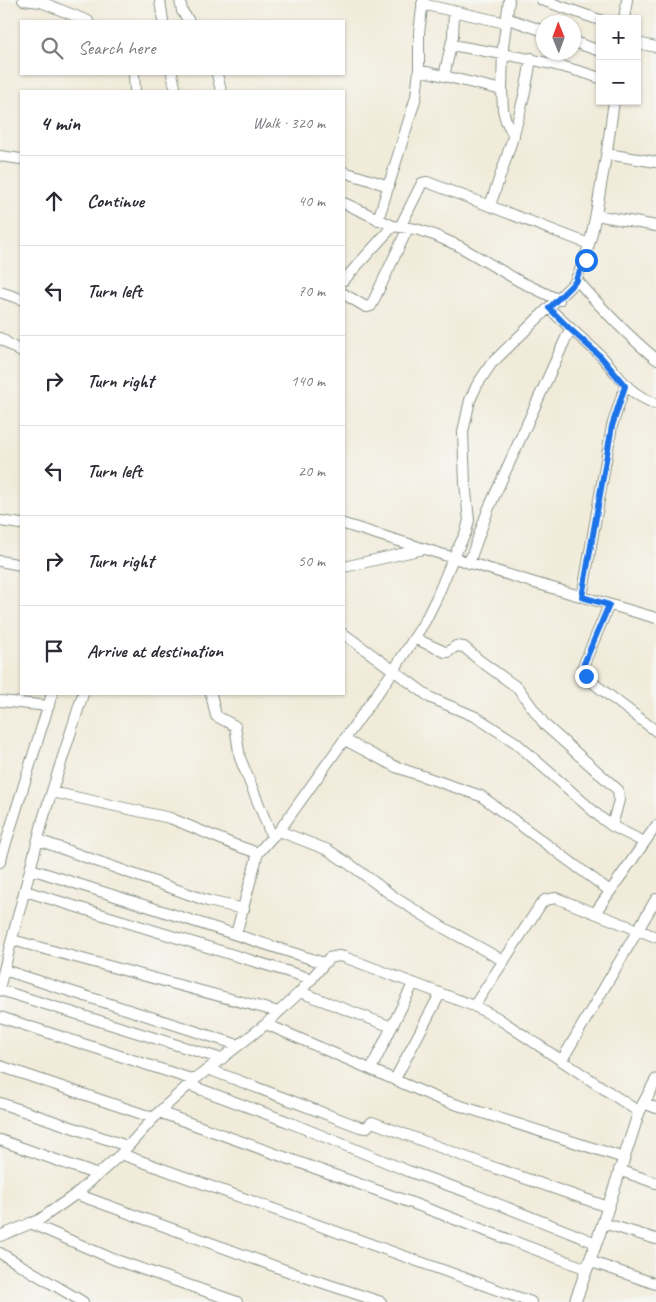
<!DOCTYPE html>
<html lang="en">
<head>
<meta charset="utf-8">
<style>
  body { margin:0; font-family:Caveat,sans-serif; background:#f7f7f7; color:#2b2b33 }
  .controls { position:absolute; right:15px; top:15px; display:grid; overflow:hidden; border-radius:0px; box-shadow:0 1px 4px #0004 }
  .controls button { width:45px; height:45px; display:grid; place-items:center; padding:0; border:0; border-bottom:1px solid #e1e1e2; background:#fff; color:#2b2b33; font:25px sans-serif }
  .compass { position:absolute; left:536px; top:15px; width:45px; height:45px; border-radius:50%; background:#fff; box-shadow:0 1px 4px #0004; rotate:359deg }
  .stop { position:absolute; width:15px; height:15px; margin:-11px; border:4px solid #1a73e8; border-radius:50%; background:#fff }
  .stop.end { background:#1a73e8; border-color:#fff; box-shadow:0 1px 5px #0008 }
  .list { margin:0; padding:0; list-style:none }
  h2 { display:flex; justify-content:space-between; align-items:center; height:65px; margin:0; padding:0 20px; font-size:21px }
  h2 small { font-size:16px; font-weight:400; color:#7c7c81 }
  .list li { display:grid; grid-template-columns:32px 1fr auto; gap:15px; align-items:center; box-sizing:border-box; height:90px; padding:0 20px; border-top:1px solid #e1e1e2 }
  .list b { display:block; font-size:19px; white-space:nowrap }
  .list em { font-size:16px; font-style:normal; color:#7c7c81 }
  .icon { flex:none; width:28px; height:28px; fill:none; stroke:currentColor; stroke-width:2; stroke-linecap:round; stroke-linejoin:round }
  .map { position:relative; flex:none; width:656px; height:1302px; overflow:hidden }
  .search { position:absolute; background:#fff; box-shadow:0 1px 4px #0004; left:20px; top:20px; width:325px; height:55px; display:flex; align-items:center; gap:12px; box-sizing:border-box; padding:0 18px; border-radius:0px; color:#7c7c81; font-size:19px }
  .panel { position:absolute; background:#fff; box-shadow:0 1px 4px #0004; left:20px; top:90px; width:325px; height:605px; border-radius:0px }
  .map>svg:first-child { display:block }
</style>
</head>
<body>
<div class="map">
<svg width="656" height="1302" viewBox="0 0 656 1302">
  <rect width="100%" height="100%" fill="#f6f6f2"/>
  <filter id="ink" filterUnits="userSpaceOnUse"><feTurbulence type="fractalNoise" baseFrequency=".02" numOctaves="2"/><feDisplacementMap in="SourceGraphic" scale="10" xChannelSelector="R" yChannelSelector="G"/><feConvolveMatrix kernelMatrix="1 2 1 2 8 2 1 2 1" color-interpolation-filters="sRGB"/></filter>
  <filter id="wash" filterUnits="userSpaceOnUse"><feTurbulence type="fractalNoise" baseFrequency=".0096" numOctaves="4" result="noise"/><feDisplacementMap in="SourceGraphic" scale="20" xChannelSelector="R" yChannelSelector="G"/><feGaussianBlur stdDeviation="1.12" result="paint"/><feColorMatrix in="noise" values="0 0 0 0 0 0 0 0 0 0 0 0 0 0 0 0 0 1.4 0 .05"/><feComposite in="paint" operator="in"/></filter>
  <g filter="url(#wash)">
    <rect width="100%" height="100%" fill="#f1ebda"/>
  </g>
  <g filter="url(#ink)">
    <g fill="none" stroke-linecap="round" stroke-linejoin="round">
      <g stroke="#889487" stroke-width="12">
        <path id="minor" d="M23,0l18,2 47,19
          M160,0l3,21
          M180,0l2,11 7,10
          M509,0l-6,47 -1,43 1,20 3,11 8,15
          M542,0l58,20
          M422,4l84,19
          M506,18l38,13
          M624,19l3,-19
          M574,42l26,9
          M637,43l19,4
          M451,45c51,9 100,16 149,33
          M419,70l83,20
          M134,74l1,17
          M172,74l4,17
          M217,74l4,17
          M444,76l9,-40 1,-25
          M607,154l49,8
          M0,156l21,3
          M344,172l45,14
          M344,203l49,23 23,3 18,6 25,11 60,35 40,19
          M490,205c17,-48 34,-96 41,-147
          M596,215l60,11
          M378,220l38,-123 3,-27v-37l4,-33
          M400,227l22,-44 5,-1 162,62
          M344,280l49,-54
          M577,280c25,29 50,55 79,79
          M0,292l21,7
          M344,294l22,13 5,-1 37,-78
          M549,308c17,17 35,32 52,48 21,22 23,35 55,48
          M0,338l21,14
          M0,521l21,3
          M344,524l191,59 121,35
          M0,561l21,4
          M469,563l19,-53 82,-181
          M344,567l79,-18
          M582,597l30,-171 13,-40
          M609,605l-26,61 -1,7 15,13 59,45
          M344,634l87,64 45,19 39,25 85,75 12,9 32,16
          M414,638l31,14h3l8,-6 8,1 15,13 39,28 27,37 73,65 1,10 -7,26
          M211,694l5,22 19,10 5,32 32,79
          M0,701l49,5
          M345,740l51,27 85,29 129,95
          M52,792l118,26 65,27 23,8
          M279,831l49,19 27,18 42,31 47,29 60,33
          M38,840l170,61 36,8
          M0,862l52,-168
          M31,869l293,94
          M25,891l287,88
          M595,913l61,-87
          M236,934l22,-81 14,-16 7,-6 115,-161 31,-49 12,-24 16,-39 13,-26 3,-12 -4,-37 -2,-51 7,-32 7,-15 14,-21 86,-84 -1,-1c13,-26 18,-54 23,-82 6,-32 11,-64 15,-96
          M12,940l267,72
          M4,970l234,75
          M0,985l44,-169 39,-122
          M0,990l222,69
          M300,992l92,35
          M474,1006l67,-102 4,-4 11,-2 100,39
          M0,1017l194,63
          M266,1024l173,75 185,59
          M562,1060l94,-161
          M0,1066l154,52
          M208,1069l152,58 6,1 6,-6 126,47 110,38
          M371,1069l42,-85
          M395,1079l45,-85
          M189,1085l97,36 122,50 65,23 123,49
          M0,1103l127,43
          M644,1103l12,5
          M159,1112l253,91 175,66
          M0,1140l98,35
          M121,1154l410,148
          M619,1170l37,13
          M76,1194l220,80 85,28
          M30,1223l83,36 124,43
          M603,1223l53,16
          M0,1236l39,-16 37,-26 45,-40 38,-42 35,-32 72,-56 34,-32 29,-34 10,-2 5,1 130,49 22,11 143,95
          M0,1253l83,49
          M589,1261l67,23"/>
      </g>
      <g stroke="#889487" stroke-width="13">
        <path id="tertiary" d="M575,1302l24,-67 40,-123 17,-32"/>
      </g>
      <use href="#minor" stroke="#fff" stroke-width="10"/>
      <use href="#tertiary" stroke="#fff" stroke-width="11"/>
    </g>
  </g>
  <g fill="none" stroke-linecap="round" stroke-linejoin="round" filter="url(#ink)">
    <path stroke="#1a73e8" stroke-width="6" d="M586,260l-10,19 1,1 -28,28 21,21 31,28 24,29 -13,40 -30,171 27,8 -26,61 -1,7 4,3"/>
  </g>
</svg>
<div class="controls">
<button>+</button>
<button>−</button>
</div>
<svg class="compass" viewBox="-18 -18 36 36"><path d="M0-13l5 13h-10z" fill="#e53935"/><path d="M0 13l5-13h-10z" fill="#7c7c81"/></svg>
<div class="stop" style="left:586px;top:260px"></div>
<div class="stop end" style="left:586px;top:676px"></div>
<div class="search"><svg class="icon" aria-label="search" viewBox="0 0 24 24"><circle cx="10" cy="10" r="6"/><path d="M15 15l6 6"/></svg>Search here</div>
<section class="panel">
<h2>4 min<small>Walk · 320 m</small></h2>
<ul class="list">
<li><svg class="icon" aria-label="ahead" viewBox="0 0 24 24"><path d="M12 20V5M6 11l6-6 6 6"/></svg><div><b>Continue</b></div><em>40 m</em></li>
<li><svg class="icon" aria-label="left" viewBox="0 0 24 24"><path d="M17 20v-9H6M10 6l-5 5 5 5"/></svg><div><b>Turn left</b></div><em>70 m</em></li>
<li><svg class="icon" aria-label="right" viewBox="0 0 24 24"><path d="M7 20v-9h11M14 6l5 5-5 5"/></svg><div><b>Turn right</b></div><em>140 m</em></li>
<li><svg class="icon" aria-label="left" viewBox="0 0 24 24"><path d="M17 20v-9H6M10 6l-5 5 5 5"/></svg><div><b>Turn left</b></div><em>20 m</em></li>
<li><svg class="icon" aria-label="right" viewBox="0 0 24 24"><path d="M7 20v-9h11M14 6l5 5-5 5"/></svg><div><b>Turn right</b></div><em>50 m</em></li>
<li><svg class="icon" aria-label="arrive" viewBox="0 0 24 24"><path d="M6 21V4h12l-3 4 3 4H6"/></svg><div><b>Arrive at destination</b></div></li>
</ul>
</section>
</div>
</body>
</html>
